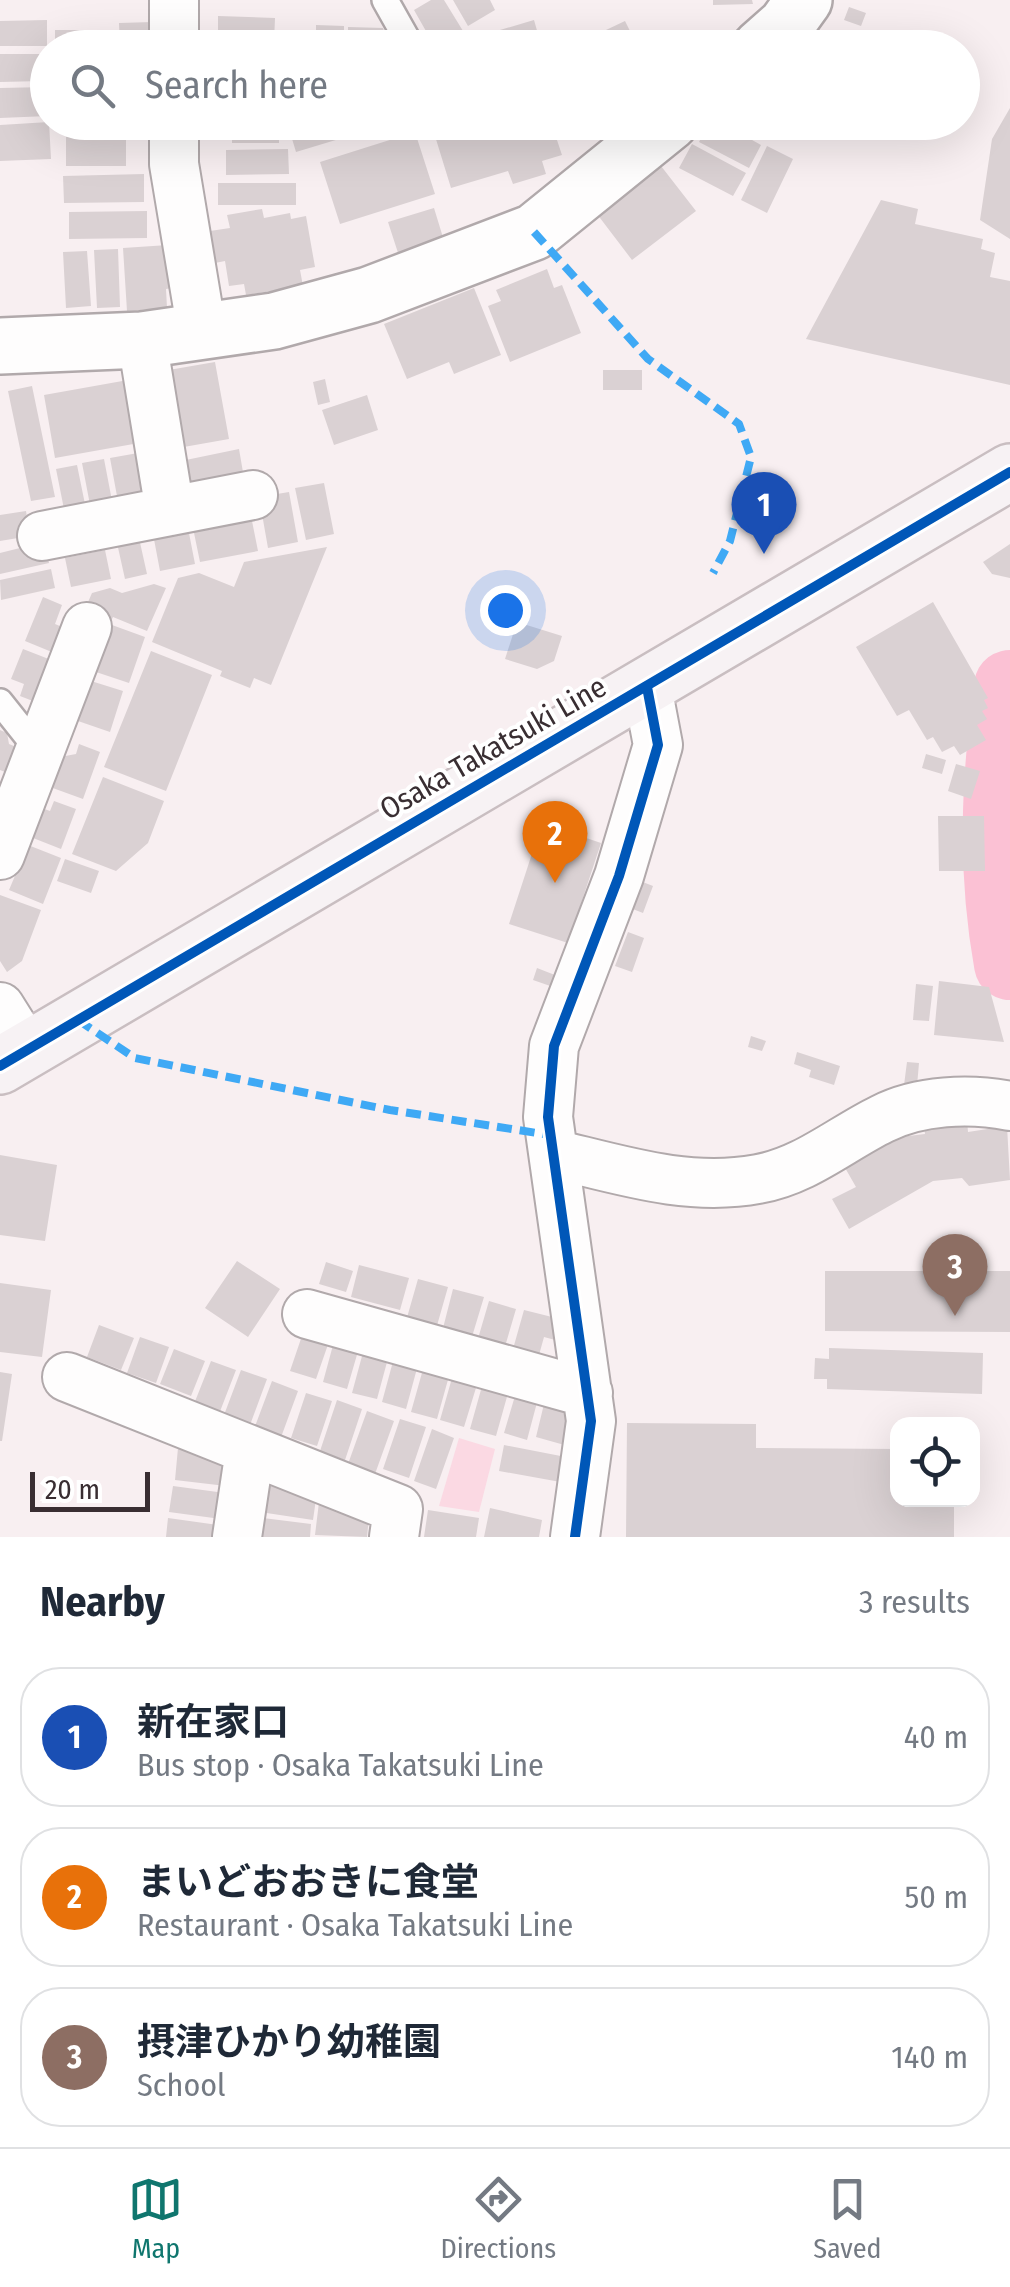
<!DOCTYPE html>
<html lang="en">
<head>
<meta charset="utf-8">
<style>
  body { margin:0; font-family:"Fira Sans Condensed","Noto Sans JP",sans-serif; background:#f2f2f3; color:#1f2937 }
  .controls { position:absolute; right:30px; bottom:30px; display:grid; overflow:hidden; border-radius:20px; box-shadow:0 10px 40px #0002 }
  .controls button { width:90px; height:90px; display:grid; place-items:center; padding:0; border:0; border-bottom:2px solid #e0e1e3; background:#fff; color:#1f2937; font:50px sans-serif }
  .scale { position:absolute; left:30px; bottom:25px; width:120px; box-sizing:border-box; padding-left:10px; border:5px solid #392e32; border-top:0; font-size:28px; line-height:35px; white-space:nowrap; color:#392e32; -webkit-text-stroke:8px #fff; paint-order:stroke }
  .you { position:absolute; left:505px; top:610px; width:35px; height:35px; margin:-25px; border:8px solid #fff; border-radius:50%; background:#1a73e8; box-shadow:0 0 0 15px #1a73e833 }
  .badge { display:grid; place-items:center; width:65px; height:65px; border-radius:50%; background:#0f766e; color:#fff; font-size:32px; font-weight:700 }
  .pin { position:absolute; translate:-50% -82px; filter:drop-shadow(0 2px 5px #0008) }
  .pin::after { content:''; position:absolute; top:52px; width:35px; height:30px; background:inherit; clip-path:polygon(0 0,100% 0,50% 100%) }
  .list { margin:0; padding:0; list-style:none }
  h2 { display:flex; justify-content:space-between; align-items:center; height:130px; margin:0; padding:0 40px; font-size:42px }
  h2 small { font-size:32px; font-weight:400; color:#747a83 }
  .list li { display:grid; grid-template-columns:65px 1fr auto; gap:30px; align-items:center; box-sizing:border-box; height:140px; margin:0 20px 20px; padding:0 20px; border:2px solid #e0e1e3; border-radius:40px }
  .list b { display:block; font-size:38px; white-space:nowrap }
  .list p { margin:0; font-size:32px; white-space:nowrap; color:#747a83 }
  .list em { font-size:32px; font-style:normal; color:#747a83 }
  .icon { flex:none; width:55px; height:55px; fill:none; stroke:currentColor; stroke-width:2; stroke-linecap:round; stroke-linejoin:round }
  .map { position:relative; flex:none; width:1010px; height:1537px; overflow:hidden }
  .search { position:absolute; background:#fff; box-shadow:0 10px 40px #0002; left:30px; right:30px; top:30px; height:110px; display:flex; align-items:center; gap:25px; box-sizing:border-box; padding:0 35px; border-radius:55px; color:#747a83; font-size:38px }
  .sheet { height:610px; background:#fff }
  nav { display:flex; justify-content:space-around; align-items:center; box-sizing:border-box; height:140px; border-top:2px solid #e0e1e3; background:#fff; font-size:28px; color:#747a83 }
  nav a { display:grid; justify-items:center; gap:5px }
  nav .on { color:#0f766e }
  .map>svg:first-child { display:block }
</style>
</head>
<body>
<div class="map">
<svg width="1010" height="1537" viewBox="0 0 1010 1537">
  <rect width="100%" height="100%" fill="#f8eff1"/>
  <path fill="#fbd9e3" d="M459,1438l36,11 -16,63 -40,-6z"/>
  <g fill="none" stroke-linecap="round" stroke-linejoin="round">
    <path stroke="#fbc1d4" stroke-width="72" d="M1010,686c-13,95 -17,183 0,278"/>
  </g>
  <path fill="#dad1d3" d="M431,0h13l19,31 -28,16 -21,-37z
    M453,0h37l5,10 -27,16z
    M713,0h39l1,4 -40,1z
    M849,7l17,6 -5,13 -17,-6z
    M218,16l57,2 -1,24 -56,-2z
    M47,20v26h-47v-25z
    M534,20l8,28h-77l-2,-7z
    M625,21l9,18 13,-6 7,15h-86z
    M153,22v26h-33l-1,-25z
    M316,25l28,1v22h-28z
    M348,27l35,1 6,20h-41z
    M55,30h43v18h-43z
    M280,38h28v10h-27z
    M0,54h43v27l-43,1z
    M48,87v29l-48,2v-30z
    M1010,108v131l-30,-19 12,-81z
    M49,122l2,37 -51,2v-36z
    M58,122h55v4h-13l1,5 -43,1z
    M203,122h76v21h-47v-11l-29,-1z
    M287,122h58l4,14 -53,16z
    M564,122l1,5 -11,4 8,24 -20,6 4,13 -33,10 -5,-13 -57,17 -20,-65z
    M709,122h11l41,23 -12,23 -50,-26z
    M766,122h34l-6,14z
    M415,132l20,62 -95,30 -20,-62z
    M66,137h60v29h-60z
    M692,144l54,29 -13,23 -54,-28z
    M767,146l26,13 -26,54 -26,-13z
    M288,149l1,25 -63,1v-25z
    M661,166l35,45 -64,49 -35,-46z
    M144,174v28l-80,1 -1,-27z
    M218,183h78v22h-78z
    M881,200l37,9 -3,15 68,15 -2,10 14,4 -5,24 20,4v104l-204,-46z
    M434,208l11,36 -45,15 -12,-37z
    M262,209l2,9 26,-5 1,6 15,-3 9,51 -15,3 3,16 -57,9 -2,-11 -15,2 -4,-25 -10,2 -5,-32 20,-3 -3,-13z
    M147,211v27l-78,1v-27z
    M168,245l4,43 -6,1 1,19 -40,3 -4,-63z
    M118,249l2,58 -23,1 -3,-58z
    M87,251l4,55 -25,2 -3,-56z
    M547,269l7,19 8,-3 19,48 -71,29 -22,-56 13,-5 -5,-11z
    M474,288l27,67 -47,19 -5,-12 -42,17 -23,-55z
    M215,362l14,77 -51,9 -15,-77z
    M603,370h39v20h-39z
    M325,379l5,23 -12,3 -5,-23z
    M128,380l11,63 -84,15 -11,-63z
    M32,386l23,111 -24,4 -23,-110z
    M367,395l11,35 -44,15 -12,-35z
    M239,449l5,29 -58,11 -5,-28z
    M138,453l9,49 -28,5 -9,-49z
    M104,459l9,47 -22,4 -9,-47z
    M77,465l9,44 -21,5 -9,-45z
    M324,483l10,51 -28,6 -11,-52z
    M289,492l9,50 -30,6 -9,-51z
    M26,511l4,25 -30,5v-26z
    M251,516l7,35 -58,11 -7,-34z
    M188,528l7,36 -35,7 -7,-37z
    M139,538l8,36 -22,5 -8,-36z
    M44,542l5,21 -49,11v-21z
    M1010,544v34l-18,-4 -9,-12z
    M327,547l-56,138 -17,-7 -4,10 -30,-12 2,-5 -70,-29 26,-64 21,-5 35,14 10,-25z
    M105,550l6,29 -40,8 -6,-29z
    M51,569l4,19 -54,12 -1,-20z
    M154,584l12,4 -19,43 -34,-14 -6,12 -26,-11 11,-25 18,-5 12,5z
    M43,597l19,8 -7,19 19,8 -10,25 -39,-16z
    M933,602l55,96 -4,2 4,8 -6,3 5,8 -10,6 9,15 -26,15 -6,-9 -12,6 -9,-15 -6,3 -18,-30 -12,6 -41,-69z
    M517,622l45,14 -8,25 -17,8 -32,-10z
    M112,625l33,12 -16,46 -33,-11z
    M23,649l36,14 -16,42 -23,-9 4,-12 -13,-5z
    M151,651l61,24 -46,116 -62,-24z
    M91,681l32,10 -13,41 -32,-11z
    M0,730l7,3 2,11 17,7 -11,25 -15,-6z
    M79,744l21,8 -17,47 -33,-12 10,-30 16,-3z
    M926,754l20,6 -4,14 -20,-6z
    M956,764l24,7 -9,28 -23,-8z
    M103,777l61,24 -16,42 -32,28 -44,-17z
    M54,801l22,8 -15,40 -33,-13 11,-29 11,4z
    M938,816h46l1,55h-46z
    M542,823l59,20 -33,100 -59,-19z
    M28,845l33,13 -18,46 -34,-14z
    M65,859l34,12 -8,22 -34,-12z
    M635,879l18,7 -10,27 -18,-7z
    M0,895l41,15 -19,51 -15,11 -7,-11z
    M628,932l16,6 -12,34 -17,-6z
    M537,968l23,9 -4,11 -23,-8z
    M939,981l50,6 15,55 -70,-7z
    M916,984l17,2 -4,35 -16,-1z
    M751,1036l15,5 -4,10 -14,-4z
    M797,1052l43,14 -6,19 -25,-8 2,-7 -17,-6z
    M907,1062l12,1 -2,23 -13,-1z
    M967,1120l1,12 39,-6 3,54 -41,6 -7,-8 -29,3 -84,48 -17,-30 24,-12 -12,-21 48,-28 33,-4 -1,-8z
    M0,1155l57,10 -12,76 -45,-6z
    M237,1261l43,28 -32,48 -43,-29z
    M326,1262l27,9 -7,21 -27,-8z
    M359,1265l50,13 -9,32 -49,-13z
    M825,1271h185v61l-185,-1z
    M418,1279l30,8 -12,42 -30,-8z
    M0,1283l51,7 -9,67 -42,-5z
    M453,1289l31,8 -13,43 -29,-8z
    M489,1301l27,8 -12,41 -27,-8z
    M524,1310l40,10 -5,21 -15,-4 -5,18 -26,-6z
    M306,1324l26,9 -16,46 -26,-8z
    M99,1325l35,13 -13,32 -34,-13z
    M336,1334l25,7 -14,48 -24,-7z
    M140,1337l29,10 -13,36 -29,-10z
    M365,1345l25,6 -13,48 -25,-6z
    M829,1348l154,5 -1,41 -155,-5v-10h-13l1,-21 14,1z
    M174,1349l31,12 -14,35 -31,-12z
    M395,1354l24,7 -13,48 -24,-7z
    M211,1361l25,9 -17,44 -25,-10z
    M425,1362l26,7 -14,50 -26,-7z
    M241,1370l26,9 -17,46 -26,-10z
    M454,1371l25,7 -15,49 -24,-7z
    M0,1372l12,2 -10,67h-2z
    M484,1379l26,7 -14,50 -26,-7z
    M272,1381l26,10 -18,49 -26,-11z
    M517,1389l22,6 -12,45 -23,-7z
    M306,1393l26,8 -15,45 -26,-8z
    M337,1400l25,9 -17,51 -25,-9z
    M544,1404l32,9 -8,33 -32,-9z
    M367,1411l27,10 -19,53 -27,-10z
    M400,1419l26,8 -17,51 -26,-9z
    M627,1423l129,1v24l142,1v51h56v37h-328z
    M432,1429l22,9 -18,51 -22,-8z
    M504,1445l67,13 -5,25 -67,-12z
    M178,1448l44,5 4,33 -51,-6z
    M268,1479l49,13 -4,28 -53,-8z
    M173,1486l52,7 -4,26 -52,-7z
    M320,1494l50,13 -3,30 -52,-2z
    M490,1508l52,12 -3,17h-55z
    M428,1510l51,8 -3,19h-52z
    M168,1518l50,7 -2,12h-50z
    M263,1518l48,6 -1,13h-49z"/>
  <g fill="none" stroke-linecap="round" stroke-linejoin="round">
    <g stroke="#b1a9ab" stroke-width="30">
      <path id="service" d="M385,0l27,48
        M0,702l39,49"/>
    </g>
    <g stroke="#b1a9ab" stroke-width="52">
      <path id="minor" d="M174,0v48
        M174,122v42l28,168
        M142,340l28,171
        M42,536l211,-41
        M0,855l87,-228
        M0,1007l27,43
        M554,1154c67,16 134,38 204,25 47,-8 83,-40 124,-60 37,-19 88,-21 128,-13
        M307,1314l281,79
        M67,1377l331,132 -4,28
        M237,1537l13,-87
        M575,1537l16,-116 -43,-304 6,-71 65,-170 39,-131 -11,-58"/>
    </g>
    <g stroke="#b1a9ab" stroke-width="60">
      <path id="tertiary" d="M760,48l26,-23 18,-25
        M0,346l142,-6 132,-19 95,-26 165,-63 136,-110"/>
    </g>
    <g stroke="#c9bec1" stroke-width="60">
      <path id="primary" d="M0,1066l1010,-594"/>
    </g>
    <use href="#service" stroke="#fefdfd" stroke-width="25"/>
    <use href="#minor" stroke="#fefdfd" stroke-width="48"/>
    <use href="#tertiary" stroke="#fefdfd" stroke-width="55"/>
    <use href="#primary" stroke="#f7f2f4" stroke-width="55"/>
    <path stroke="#3fa9f5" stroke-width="8" stroke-dasharray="15 8" stroke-linecap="butt" d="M534,232l114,127 91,65 12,33 -21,84 -17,32
      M78,1020l57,38 255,52 160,25"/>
    <g stroke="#fff" stroke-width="16">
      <path id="cycleway" d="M0,1066l1010,-594
        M575,1537l16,-116 -43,-304 6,-71 65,-170 39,-131 -11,-58"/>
    </g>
    <use href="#cycleway" stroke="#0057b8" stroke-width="10"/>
  </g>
  <g text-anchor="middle" stroke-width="8" stroke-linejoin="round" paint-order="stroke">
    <g font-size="30" fill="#392e32" stroke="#fff">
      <text transform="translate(493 748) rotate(-30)" y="10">Osaka Takatsuki Line</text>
    </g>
  </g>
</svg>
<div class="controls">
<button><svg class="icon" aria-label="locate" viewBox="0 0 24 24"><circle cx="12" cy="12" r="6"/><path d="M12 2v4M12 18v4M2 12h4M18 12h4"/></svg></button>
</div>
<div class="scale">20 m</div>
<div class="you"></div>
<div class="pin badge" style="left:764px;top:554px;background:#1a4fb4">1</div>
<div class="pin badge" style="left:555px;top:883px;background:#e8710a">2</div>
<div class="pin badge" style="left:955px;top:1316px;background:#8d6e63">3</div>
<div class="search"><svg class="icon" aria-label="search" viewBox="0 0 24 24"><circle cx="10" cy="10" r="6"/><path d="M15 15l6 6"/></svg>Search here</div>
</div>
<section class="sheet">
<h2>Nearby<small>3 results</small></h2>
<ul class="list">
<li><span class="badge" style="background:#1a4fb4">1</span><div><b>新在家口</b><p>Bus stop · Osaka Takatsuki Line</p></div><em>40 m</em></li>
<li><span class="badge" style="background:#e8710a">2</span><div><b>まいどおおきに食堂</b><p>Restaurant · Osaka Takatsuki Line</p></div><em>50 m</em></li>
<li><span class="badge" style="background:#8d6e63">3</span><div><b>摂津ひかり幼稚園</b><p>School</p></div><em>140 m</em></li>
</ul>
</section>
<nav>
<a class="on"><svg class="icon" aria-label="map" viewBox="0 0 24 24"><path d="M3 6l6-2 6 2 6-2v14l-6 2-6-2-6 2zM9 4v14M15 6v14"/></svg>Map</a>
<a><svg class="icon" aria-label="directions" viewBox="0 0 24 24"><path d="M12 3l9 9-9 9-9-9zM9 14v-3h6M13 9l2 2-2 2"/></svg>Directions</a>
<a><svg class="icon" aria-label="saved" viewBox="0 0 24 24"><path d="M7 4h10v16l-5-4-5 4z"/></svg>Saved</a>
</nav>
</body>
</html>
